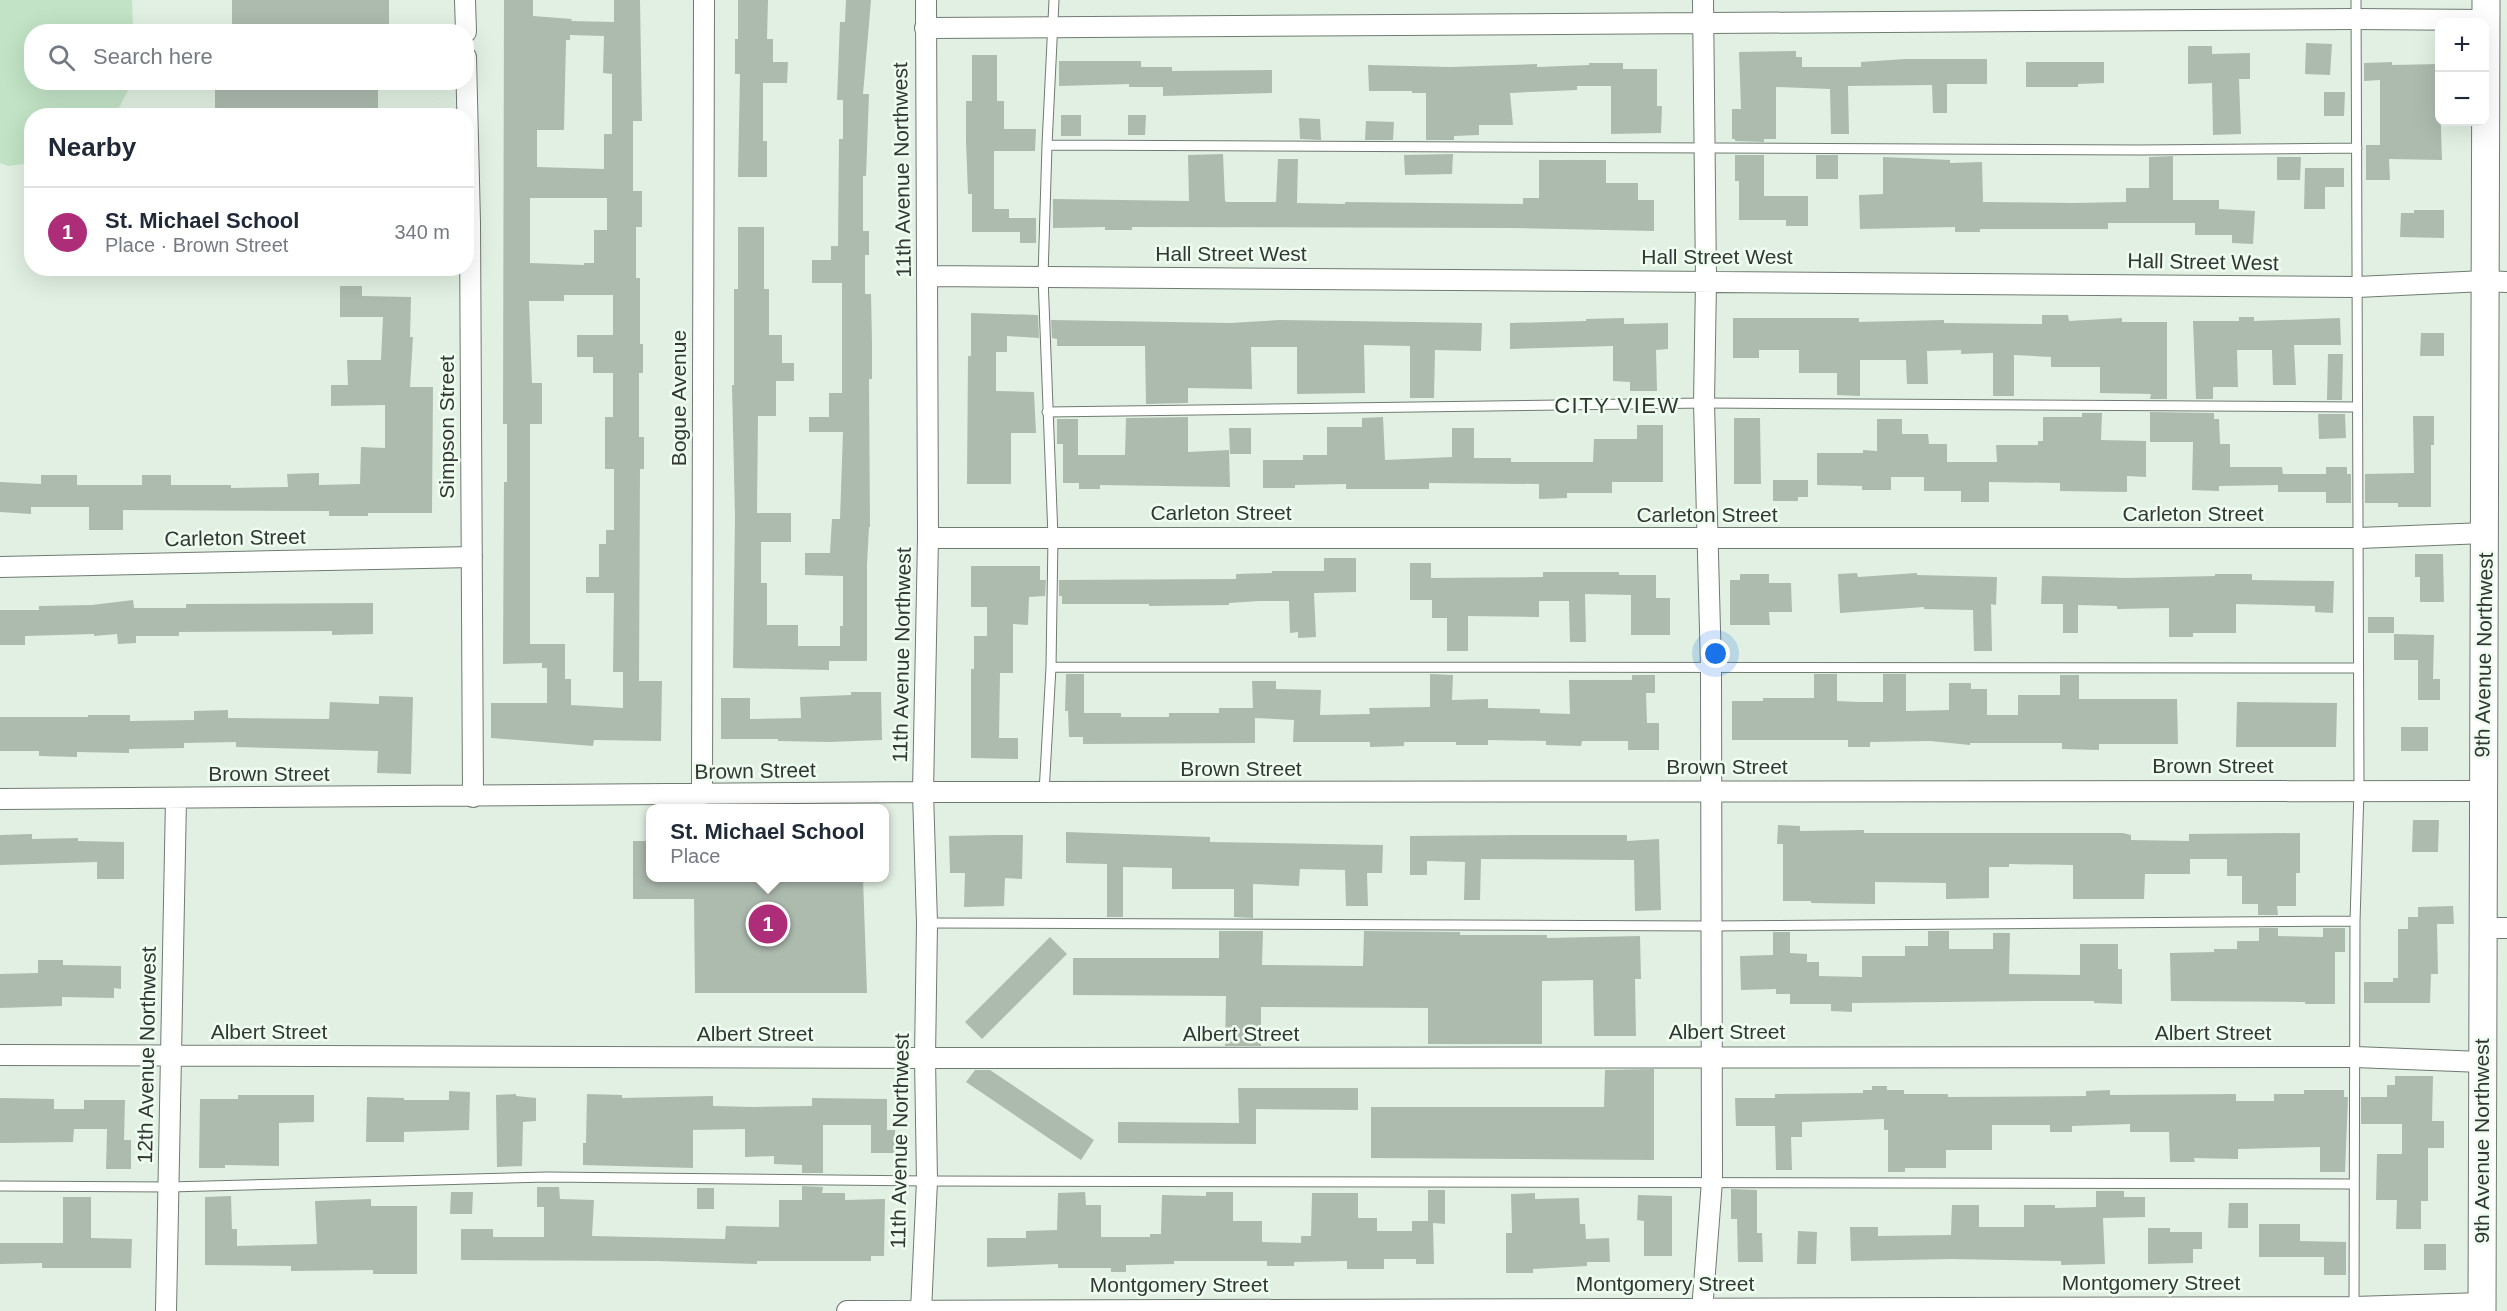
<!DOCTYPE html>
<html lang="en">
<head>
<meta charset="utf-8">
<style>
  body { margin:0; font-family:Arial,sans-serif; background:#f2f2f3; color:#1f2937 }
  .controls { position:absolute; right:18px; top:18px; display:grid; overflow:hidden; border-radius:12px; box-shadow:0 6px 24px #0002 }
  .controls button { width:54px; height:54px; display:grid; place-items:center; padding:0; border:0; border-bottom:2px solid #e0e1e3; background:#fff; color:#1f2937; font:30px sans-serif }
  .you { position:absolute; left:1716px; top:654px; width:21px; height:21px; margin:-15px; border:4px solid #fff; border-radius:50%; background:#1a73e8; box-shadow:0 0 0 9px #1a73e833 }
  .badge { display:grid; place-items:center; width:39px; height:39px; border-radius:50%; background:#ae2d79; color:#fff; font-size:20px; font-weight:700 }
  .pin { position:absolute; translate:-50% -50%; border:3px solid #fff; box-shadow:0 2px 6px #0006 }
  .popup { position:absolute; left:646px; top:804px; width:243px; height:78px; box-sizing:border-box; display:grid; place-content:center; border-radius:12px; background:#fff; filter:drop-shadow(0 2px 4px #0005); font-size:20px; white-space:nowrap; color:#747a83 }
  .popup b { font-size:22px; color:#1f2937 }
  .popup::after { content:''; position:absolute; left:50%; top:100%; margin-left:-12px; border:12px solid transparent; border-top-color:#fff }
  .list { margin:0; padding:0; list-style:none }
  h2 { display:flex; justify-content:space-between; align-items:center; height:78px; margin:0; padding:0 24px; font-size:26px }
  h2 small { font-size:20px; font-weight:400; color:#747a83 }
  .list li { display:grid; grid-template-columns:39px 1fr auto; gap:18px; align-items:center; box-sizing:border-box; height:90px; padding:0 24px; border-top:2px solid #e0e1e3 }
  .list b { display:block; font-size:22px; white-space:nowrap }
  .list p { margin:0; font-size:20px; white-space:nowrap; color:#747a83 }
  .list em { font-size:20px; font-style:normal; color:#747a83 }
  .icon { flex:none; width:33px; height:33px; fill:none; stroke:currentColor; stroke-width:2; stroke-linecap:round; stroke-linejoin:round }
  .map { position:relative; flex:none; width:2507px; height:1311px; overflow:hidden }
  .search { position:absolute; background:#fff; box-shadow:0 6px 24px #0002; left:24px; top:24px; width:450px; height:66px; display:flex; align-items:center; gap:15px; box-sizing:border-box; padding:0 21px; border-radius:24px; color:#747a83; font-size:22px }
  .panel { position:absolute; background:#fff; box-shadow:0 6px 24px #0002; left:24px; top:108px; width:450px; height:168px; border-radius:24px }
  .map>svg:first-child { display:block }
</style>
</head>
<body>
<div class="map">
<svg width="2507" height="1311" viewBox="0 0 2507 1311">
  <rect width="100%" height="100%" fill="#e2f0e3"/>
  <path fill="#c2e3c6" d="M0,0h132l1,31 -101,1v50l100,1 -17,32 -83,1 -1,47 -23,3 -8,-3z"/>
  <path fill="#adbaae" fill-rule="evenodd" d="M232,0h157v32h-157z
    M504,0h29v16l39,3 -1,2 43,1v-22h26l2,121h-9v70h9v36h-6v51h4v66h3v29h-4v64h5v32h-4l-1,212h23l-1,60 -67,-1 -1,6 -102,-8v-35h56v-35h-5v-5l-39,1 1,-182h3v-58h-4zM570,35l34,1 -1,37 9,1v60h-8v35l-67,-2v-37h27l2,-90h4zM530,198h77v32h-13v33h-10v2l-54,-2zM564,295h49v40h-36v22h16v16h20v44h-8v52h9v61h-8v14h-7v33h-13v16h28l-1,79h10v36l-52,-3v-26h-6v-35h-35v-220h12v-41h-10l-3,-82h35z
    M738,0h30l-1,39h6v23h15l-1,21h-24v58h4v36h-29l2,-103h-5v-35h3z
    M846,0h25l-8,94h6l-3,82h-3v55h6v24h-4v39h6l1,48v37h-3l1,148h-1l-2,38v96h-38v9l-96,-2 2,-151 -3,-132h2v-96h4v-62h26v62h5v46h13v28h12v18h-18v35h-18l-1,97h34v29h-30v41h6v42h31v21h42v-20h3v-50l-38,-1v-22h25l2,-34h8l3,-87h-34v-15h20v-24h13v-110h-30v-23h19v-14h7l1,-107h4v-39h-6l3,-78h5z
    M2306,43l26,1 -2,31 -25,-1z
    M2188,46h24v8l38,-1v26h-11l2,55 -28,1 -1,-52 -24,1z
    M1796,51v6h6v10h59v-5l44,-3h82v25h-40v29h-14l-1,-28 -84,1 1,48h-18l-1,-45 -54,-2v52h-12v3l-29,-1v-2h-3v-30h9l-2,-57z
    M972,55h25v46h7v28h32l-1,22h-41v58h15v9h27v25h-16v-11h-48v-38h-4l-2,-53v-40h6z
    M1059,61h82v6h31v4l100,-1v23l-109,3v-9h-34v-3l-70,2z
    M2026,62h78v21l-26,1v3h-52z
    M2392,62v3l47,-1 3,96 -53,-1 1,21h-24v-35h14v-65l-16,1v-18z
    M1589,63h34v6h34v37h5l-1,27 -50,1v-48h-34v4l-67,3 3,32h-34v10l-25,1v4h-28v-47h-14v-2h-43l-1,-26 82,2 87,-3v3l52,-2z
    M215,82h163v34h-163z
    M2324,92h21l-1,24h-20z
    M1061,115h20v21h-20z
    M1128,115h18l-1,20h-17z
    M1299,118l21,1 1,21 -21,-1z
    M1366,121l28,1 -1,18h-28z
    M1223,154l2,47 2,1h49l2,-43h20l-1,44 48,1v-2l178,2v-6h16v-38h67v23h32v17h16v31l-142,-3 -380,-1v3h-27v-3l-52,1v-29l136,2 -1,-46z
    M1453,154l-1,20 -47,1 -1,-20z
    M1735,155h29v41h44v30h-22v-6h-47v-39h-4z
    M1816,155h22v24h-22z
    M2173,156v44h46v9l36,2 -2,33 -21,-1v-8h-37v-12h-87v6h-128v3h-25v-5l-95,2 -1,-34 24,-1v-37l67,3v3l32,-1 1,40 91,1 52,-1v-14h23v-31z
    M2277,157h24l-1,23h-23z
    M2305,168h39v19h-19v22h-21z
    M2414,210h30v28l-44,-1 1,-24h13z
    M340,286h22v10l49,1 -1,40h3l-3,50h23l-1,126h-64v3h-39v-5l-206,-1v20h-34v-23h-58v7l-31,-2v-30l41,2v-9h36v10h65v-10h29v10h60v3l57,-1 -1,-13 32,-1v12l41,-1 1,-37 24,1v-43l-54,1v-21h17l-1,-25h34l2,-43h-43z
    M971,313l67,2 1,23 -32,-2v16h-11v39l38,1 2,41h-25v51h-44l1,-128h3z
    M2042,315h26l1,6 53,-3v4h45v77h-17l1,-5 -51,-1v-26h-49v-10l-37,-2v41h-21v-43l-32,1v-4l-34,1 1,33h-21l-1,-24h-46v36l-23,-1v-22h-38v-23h-40v8h-26v-40h126v4l85,-2v3l98,1z
    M2239,317h15v4l86,-3 1,27h-47l2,40h-23l-1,-35h-35l1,37h-25v12h-17l-3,-78h46z
    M1624,318v6l44,-1v26l-12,1 1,41h-27v-9l-17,-1v-35l-103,3v-26l76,-2v-2z
    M1051,320l179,3 50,-3 202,3 -1,28 -46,-1 -1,48h-24v-52l-46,-1 1,48 -68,1v-47h-46l1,42 -64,-1v15l-42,1 -1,-58h-88v-7l-5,-1z
    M2421,333h23v23h-24z
    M2328,354h15l-1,46h-15z
    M2150,412l64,1v6h5l1,25h10v23h52l1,7h43v-7h21v7h4v29h-25v-11h-48v-7l-59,1v5l-27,-1 1,-48h-43z
    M2082,413h20l-1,27 45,1v36l-19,-1v16l-67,-1v-8l-71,-1v20h-28v-11h-37v-14h-33v13h-29v-4l-45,-1v-32h46v-3l14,1v-32h25v15h26l1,10h18v18h50l-1,-17h42v-4h5v-24h39z
    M2318,414h27l1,24 -27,1z
    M2413,416h21v29h-3v62h-33v-4h-33v-29l49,-1z
    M1188,417v35l41,-2 1,37 -130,-2v4h-21v-6h-16v-39h-6v-25h21v36h47l1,-37z
    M1383,417l2,43 67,-3v-29h22v30h37v4h82l1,-23h43v-14h26v57h-51v11h-45v5l-28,1v-15l-110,-1v6h-83v-5l-51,1v3h-32v-28h40v-5h24v-28h35v-9z
    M1734,418h26l1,66h-27z
    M1229,428h22v26h-21z
    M1773,480h35v17h-10v4h-25z
    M2415,554h28l1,48h-24v-25h-5z
    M1324,558h32v34l-42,1 2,44 -18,1v-6l-8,1 -1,-32h-30l-30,2v2l-80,1v-2h-87v-8h-3v-16l177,-1v-5l36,-1v-2h52z
    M1410,563h21v15l112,-1v-5h76v3h37v23h14v37h-39v-40l-46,-1 1,48h-16l-1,-41h-30v16l-71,-1v35h-21v-33h-15v-18h-22z
    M971,566h69v14h6l-1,16 -16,1 -1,28 -15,-1v49h-13l-1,65h19v21l-47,-1v-89h3v-33h13v-29h-16z
    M1857,573l1,4 59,-4v2l80,2 -1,28 -5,-1 1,47h-18l-1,-41 -49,-1v-2l-84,6 -2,-39z
    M1740,574h29v9h22l1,29h-23l1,13h-40v-45h10z
    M2215,574h37v6l82,1 -1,32 -18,-1v-6l-79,-2v29h-43v4h-24v-29l-52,1v-3l-39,-1v28h-15v-29h-22l1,-28 84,2 89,-2z
    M133,600l1,8h52v-4l187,-1v31l-41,1v-4l-153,1v4h-43v7l-18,1 -1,-10 -23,2v-2l-69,2v9h-25v-35h39v-4l53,-1z
    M2368,617h26v16h-26z
    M2394,634l40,1 -1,44h7v21h-22v-40h-24z
    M1066,674h18v39h37v4h48v-4h50v-5h34l-1,-27h24v8l45,1 -1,25 50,-1 -1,-6 61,-1v-33l23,1 -1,25 36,-1v9l52,1v4l30,1 -1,-34h63v-5h23v18h-9l1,30h12v27h-31v-9h-46l-1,5 -35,-1v-4l-58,-1v5h-32v-3h-52v4l-34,1v-5h-77l1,-22 -39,-2v25l-172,1v-7h-14l-1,-26h-3z
    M1814,674h23v27l22,1h24v-28h23v37l43,-1v-27h22v6h16v26h31v-20h42v-20h19v24h98l1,45h-79v6l-37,-1v-6h-92v2l-40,-4 -60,1v5h-22v-7h-116v-39h31v-3h51z
    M851,692h30l1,48 -53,2 -51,-1v-2h-57v-41h29v21l51,-1 -1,-21 51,-2z
    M379,696l34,1 -2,77 -34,-1 1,-22 -142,-4v-5l-52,1v5l-55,1v4l-52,-1v5l-38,-1v-5h-39v-34h88v-2h42v6l64,-1v-9l34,-1v8l101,1 1,-17 49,2z
    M2237,702l100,1 -1,44h-100z
    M2401,727h27v24h-27z
    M2413,820h26l-1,32h-26z
    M1778,825l22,1v5l64,-1v3h259l8,2v5l58,1v-7l111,-1v40h-4v33h-19l1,9h-20v-11h-16v-28h-15v-17h-37v15h-45l-1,25h-71v-34l-64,-1v3h-20v31l-43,1v-16l-71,-1v22l-64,-1v-2h-28v-57h-6z
    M1066,832l144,5v5l173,3 -1,28h-15l1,33h-22l-1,-36 -45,-1 -1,17 -46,-2v34l-19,-1v-28h-62v-21l-49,-1v50h-16v-53l-41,-1z
    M32,834v5l46,-1v3l46,1v37h-27v-17l-97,3v-30z
    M995,835h28l-1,44 -17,-1 -1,28 -40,1 1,-34h-15l-1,-37z
    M1523,835h104v6l32,-2 2,71 -26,1 -1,-51 -153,-1 -1,41h-16l1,-38 -38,-1v14h-17v-39z
    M633,841h18v37h212l4,115h-172l-1,-94h-61z
    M2453,906l1,18h-17l1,50h-7l-1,29h-66v-21h29v-4h5v-49h10v-12h10v-10z
    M2259,928h19v8l45,1v-9h22v24h-10v52h-30v-2l-134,-1 -1,-48 44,-1v-3h23v-8h22z
    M1219,931h44l-1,34 101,1 1,-35 96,1v3h87v3l93,-2 1,43h-6l1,57h-42l-1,-56 -51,1v63h-114v-36l-167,-1v39h-36l1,-50 -153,-1v-37h146z
    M1928,931h21v18h44v-16h17l-1,41 71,1v-31h38v25h4v35l-28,-1v-2h-54l-188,2v9l-21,-1v-7h-41v-10h-14v-5l-35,1 -1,-34 33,-1v-23h17v21l17,1v8h12v14l43,1v-21h43v-10h23z
    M1050,937l17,17 -85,85 -17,-17z
    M38,960h25v5l58,1v23l-7,-1v10l-52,-1v9l-62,2v-34l38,-1z
    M1654,1069v91l-283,-2v-51h233l1,-37z
    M975,1070h15l104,70 -13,20 -115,-78z
    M2395,1076h38l-1,45h12v27h-16v53h-7v28h-25l1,-29h-21l1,-46h25v-30h-41v-27h26v-12h8z
    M1872,1086h15v4h17v4h44v3l138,-1v-5l24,-1v5l126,-1v7h38v-7h30v-4h40v7h4l-3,75h-25v-25l-82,2v10l-44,-1 1,4h-25l-1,-30h-39v-8l-58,2v6h-22v-7h-58v25h-46v18h-41v4h-17v-42h-4v-11l-82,3v15h-11l1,33h-16l-1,-44h-39l-1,-28h40v-4l88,-1v-3h9z
    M1238,1088h120v22l-102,-1v35l-138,-1v-21l121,1z
    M449,1091l21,1 -1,38 -65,2v10h-38l1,-45 37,1v2h45z
    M516,1094v2l20,2v23l-13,1 -1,44 -25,1 -1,-72z
    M587,1094l35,1v3l91,-2v10l41,1 58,-1v-8l75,1v31h8v23h-24v-28h-48v48h-21v-8l-28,-1v-8l-29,1v-28l-52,1v38l-110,-3v-22h3z
    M238,1095h76v27l-35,1v43l-54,-1v3h-26l1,-69h38z
    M0,1098l54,1v10h30v-9h41l-1,40h7v29h-25l1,-40h-33l-1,13 -73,1z
    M802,1186l21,1 -1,6h23v7l40,-1 -1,57h-13v5h-114v3l-100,-3 -196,-1v-31h32v8h51v-30h-7v-20h22l1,12 34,1 -2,36 133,3 1,-13 53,1v-27h23z
    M697,1188h17v21h-17z
    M1731,1189l26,1v43h5l1,29h-25l-1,-43h-6z
    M1428,1190h17v34l-12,-1 1,41h-18v-5h-32v10h-37v-8l-53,1v4h-27v-5h-93v3l-48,1v7h-15v-4h-53v-4l-71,3v-29h39v-7l31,-1 1,-37 27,-1 1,13h15v32h49v-3h11l1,-39 44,1v-4h27v29h29v21l39,1v-7h10l1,-43h46v25h19v13h35v-10h16z
    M2096,1191h28v6h21v20l-42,1 2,46 -44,1v-4l-110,-2 -100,2 -1,-34h28v9l73,-1 1,-30h27v22h45v-22h31v3l41,-1z
    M451,1192h22l-1,22h-22z
    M1535,1193v6l44,-1 1,26h5l1,15 23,-1 1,24h-23v4l-54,3v4h-27v-40h6l-1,-39z
    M1638,1195l34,1v60h-28v-35l-7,-1z
    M231,1196l1,33h5v17l80,-2 -2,-43 56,-2v7h46v68h-44v-4l-82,1v-5l-86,-1v-68z
    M63,1197h28v41l41,1 -1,29h-89v-5l-42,1v-21h63z
    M2229,1203h19v25h-20z
    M2259,1224h41v17l46,1v33h-22v-18h-65z
    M2148,1228h22v4h32v17h-9v14l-45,1z
    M1798,1231l19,1 -1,32h-19z
    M2424,1244h22v26h-22z"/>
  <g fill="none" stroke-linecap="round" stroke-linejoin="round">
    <g stroke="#6f7b70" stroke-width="11">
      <path id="lane" d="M1047,145l1094,5 216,-2
        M1047,412l657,-9 652,4
        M1051,667l1307,1
        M1044,793l7,-126 2,-130 -10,-260 4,-132 7,-145
        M927,923l783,3 645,-5
        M0,1186l169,1 378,-10 380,4 1427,3
        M2354,1309l1,-388 4,-131 -3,-790"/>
    </g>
    <g stroke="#6f7b70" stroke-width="22">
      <path id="street" d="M465,0l1,32
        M925,28l1430,-9 131,1
        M466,57l4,166 3,574
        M927,276l1430,11 128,-6 22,1
        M928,538h1431l126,-5
        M0,567l472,-10
        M702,795l2,-795
        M0,799l923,-7 1559,-1
        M2482,928h25
        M0,1055l925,3 1430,-1 127,5
        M166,1311l10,-512
        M847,1311l1507,-4 128,-4
        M921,1311l6,-130 -2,-123 2,-135 -4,-131 5,-254 -2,-538
        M1702,1311l10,-130 -1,-513 -7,-265 2,-122 -3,-281"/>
    </g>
    <g stroke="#6f7b70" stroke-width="29">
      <path id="secondary" d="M2482,1311c0,-437 4,-874 4,-1311"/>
    </g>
    <use href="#lane" stroke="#fff" stroke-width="9"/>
    <use href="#street" stroke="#fff" stroke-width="20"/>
    <use href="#secondary" stroke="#fff" stroke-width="27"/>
  </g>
  <g text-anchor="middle" stroke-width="5" stroke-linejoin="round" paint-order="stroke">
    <g font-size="21" fill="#323733" stroke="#effdf0">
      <text transform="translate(902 170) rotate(-91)" y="7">11th Avenue Northwest</text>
      <text x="1231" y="261">Hall Street West</text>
      <text x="1717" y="264">Hall Street West</text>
      <text transform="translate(2203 262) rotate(1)" y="7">Hall Street West</text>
      <text transform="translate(679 398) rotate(-90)" y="7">Bogue Avenue</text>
      <text transform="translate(447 427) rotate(-90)" y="7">Simpson Street</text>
      <text x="1221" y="520">Carleton Street</text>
      <text x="2193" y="521">Carleton Street</text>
      <text x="1707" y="522">Carleton Street</text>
      <text transform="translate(235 538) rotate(-1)" y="7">Carleton Street</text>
      <text transform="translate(902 655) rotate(-89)" y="7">11th Avenue Northwest</text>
      <text transform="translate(2484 655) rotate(-89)" y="7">9th Avenue Northwest</text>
      <text x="2213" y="773">Brown Street</text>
      <text x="1727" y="774">Brown Street</text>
      <text x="1241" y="776">Brown Street</text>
      <text transform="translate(755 771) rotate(-1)" y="7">Brown Street</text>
      <text x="269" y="781">Brown Street</text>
      <text x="269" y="1039">Albert Street</text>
      <text x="1727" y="1039">Albert Street</text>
      <text x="2213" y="1040">Albert Street</text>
      <text x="755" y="1041">Albert Street</text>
      <text x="1241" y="1041">Albert Street</text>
      <text transform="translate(147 1055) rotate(-89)" y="7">12th Avenue Northwest</text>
      <text transform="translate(900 1141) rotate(-89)" y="7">11th Avenue Northwest</text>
      <text transform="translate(2482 1141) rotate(-90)" y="7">9th Avenue Northwest</text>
      <text x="2151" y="1290">Montgomery Street</text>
      <text x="1665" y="1291">Montgomery Street</text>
      <text x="1179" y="1292">Montgomery Street</text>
    </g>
    <g font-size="22" letter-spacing="1.5" fill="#323733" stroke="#effdf0">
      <text x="1617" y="413">CITY VIEW</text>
    </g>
  </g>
</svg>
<div class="controls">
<button>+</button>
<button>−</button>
</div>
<div class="you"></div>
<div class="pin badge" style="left:768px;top:924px">1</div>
<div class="popup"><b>St. Michael School</b>Place</div>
<div class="search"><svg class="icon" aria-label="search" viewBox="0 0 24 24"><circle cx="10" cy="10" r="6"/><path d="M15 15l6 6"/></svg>Search here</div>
<section class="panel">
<h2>Nearby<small></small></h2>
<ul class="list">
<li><span class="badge">1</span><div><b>St. Michael School</b><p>Place · Brown Street</p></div><em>340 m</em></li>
</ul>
</section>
</div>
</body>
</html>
